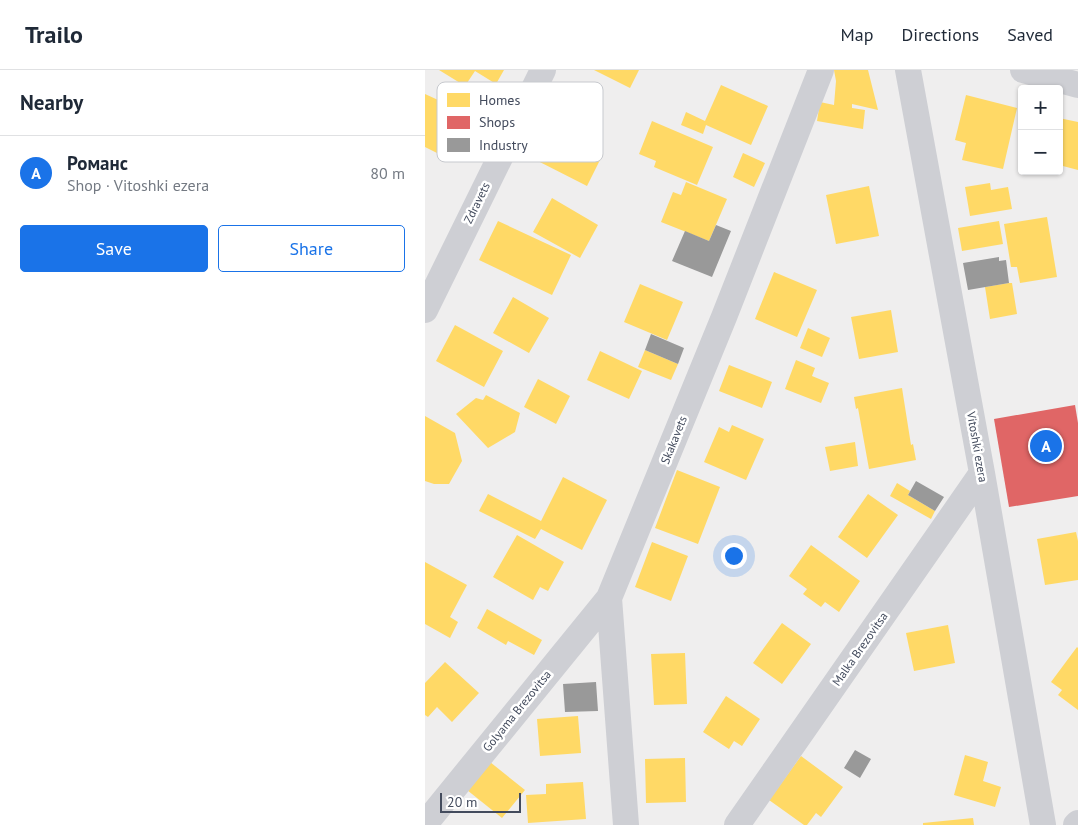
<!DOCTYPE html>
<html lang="en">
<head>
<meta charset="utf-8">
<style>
  body { margin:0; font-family:"PT Sans",sans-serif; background:#f2f2f3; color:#1f2937 }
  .controls { position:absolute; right:15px; top:15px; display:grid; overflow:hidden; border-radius:5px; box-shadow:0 1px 4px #0004 }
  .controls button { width:45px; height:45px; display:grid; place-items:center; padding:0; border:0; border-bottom:1px solid #e0e1e3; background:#fff; color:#1f2937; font:25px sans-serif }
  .scale { position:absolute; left:15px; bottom:12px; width:81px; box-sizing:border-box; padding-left:5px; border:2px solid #434b5d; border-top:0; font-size:14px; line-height:18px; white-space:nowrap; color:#434b5d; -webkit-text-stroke:4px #fff; paint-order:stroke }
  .you { position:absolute; left:308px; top:485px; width:18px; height:18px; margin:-12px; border:4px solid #fff; border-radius:50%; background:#1a73e8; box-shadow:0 0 0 8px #1a73e833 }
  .badge { display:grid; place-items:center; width:32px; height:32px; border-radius:50%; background:#1a73e8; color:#fff; font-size:16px; font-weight:700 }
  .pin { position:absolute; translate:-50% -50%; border:2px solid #fff; box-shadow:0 1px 5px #0006 }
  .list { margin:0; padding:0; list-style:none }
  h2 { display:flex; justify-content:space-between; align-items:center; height:65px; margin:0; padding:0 20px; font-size:21px }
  h2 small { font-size:16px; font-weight:400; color:#747a83 }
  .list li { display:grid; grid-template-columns:32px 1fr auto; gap:15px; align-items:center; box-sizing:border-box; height:75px; padding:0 20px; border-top:1px solid #e0e1e3 }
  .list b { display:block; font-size:19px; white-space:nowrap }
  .list p { margin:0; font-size:16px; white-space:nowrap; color:#747a83 }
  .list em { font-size:16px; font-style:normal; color:#747a83 }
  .actions { display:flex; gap:10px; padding:15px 20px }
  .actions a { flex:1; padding:11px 0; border:1px solid #1a73e8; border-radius:5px; text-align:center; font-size:18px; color:#1a73e8 }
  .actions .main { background:#1a73e8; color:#fff }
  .map { position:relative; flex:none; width:653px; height:755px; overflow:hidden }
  header { display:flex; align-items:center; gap:30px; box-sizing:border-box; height:70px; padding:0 25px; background:#fff; border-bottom:1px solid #e0e1e3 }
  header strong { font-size:24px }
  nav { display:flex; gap:28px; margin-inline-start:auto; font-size:18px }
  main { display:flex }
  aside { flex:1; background:#fff }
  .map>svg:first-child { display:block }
</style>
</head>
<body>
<header>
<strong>Trailo</strong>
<nav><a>Map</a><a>Directions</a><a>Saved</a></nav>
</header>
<main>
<aside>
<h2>Nearby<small></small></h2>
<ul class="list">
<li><span class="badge">A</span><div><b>Романс</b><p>Shop · Vitoshki ezera</p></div><em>80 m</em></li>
</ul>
<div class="actions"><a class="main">Save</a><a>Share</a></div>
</aside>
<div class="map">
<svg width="653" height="755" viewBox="0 0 653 755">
  <rect width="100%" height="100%" fill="#efeeee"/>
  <path fill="#ffd966" d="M14,0h65l-8,14 -21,-13 -10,15z
    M169,0h45l-9,18z
    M409,0h34l10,40 -26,-6v4l13,2 -2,19 -46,-8 3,-19 14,3 2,-24z
    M296,15l47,21 -17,39 -45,-20 -3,9 -22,-9 5,-13 19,9z
    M0,24l35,16 -21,44 -14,-7z
    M541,25l51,13 -14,61 -41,-9 4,-17 -11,-3z
    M634,48l19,4v48l-19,-5z
    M227,51l61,26 -16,38 -43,-18 2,-6 -17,-7z
    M116,53l62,31 -16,32 -61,-31z
    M318,83l22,10 -11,24 -21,-10z
    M261,112l41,17 -18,42 -48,-19 12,-30 8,3z
    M565,113l1,7 17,-3 4,22 -42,7 -5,-29z
    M444,116l10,50 -43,8 -10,-49z
    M127,128l46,27 -18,33 -47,-26z
    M622,147l10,60 -37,6 -3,-16h-6l-7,-43z
    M73,151l73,34 -19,40 -73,-35z
    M574,151l4,23 -41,7 -4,-23z
    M349,202l43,18 -20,47 -42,-18z
    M584,213h3l5,31 -27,5 -5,-32z
    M215,214l43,18 -16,38 -43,-18z
    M88,227l36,21 -20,35 -36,-20z
    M466,240l7,42 -39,7 -8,-42z
    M30,255l48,26 -19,36 -48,-26z
    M383,258l22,10 -8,19 -22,-9z
    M220,280l33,14 -7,16 -33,-13z
    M175,281l42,20 -13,28 -42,-19z
    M371,290l19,8 -3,8 17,7 -8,20 -36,-14z
    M304,295l43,17 -10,26 -43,-17z
    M113,309l32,17 -14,28 -32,-17z
    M477,318l9,57 2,-1 3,16 -47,9 -11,-61 -2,1 -2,-12z
    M61,325l34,18 -5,19 -27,16 -32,-34 20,-16 7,2z
    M0,346l30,17 7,28 -13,23h-15l-9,-3z
    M307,355l32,14 -18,41 -42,-18 15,-35 10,5z
    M430,372l3,24 -28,5 -5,-24z
    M252,400l43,17 -22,57 -43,-16z
    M138,407l44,23 -25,50 -41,-21 -6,10 -56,-28 9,-17 53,27z
    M472,413l13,8 -2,4 27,16 -4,8 -41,-23z
    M443,424l30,21 -31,43 -29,-21z
    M651,462l2,9v39l-33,5 -8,-46z
    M92,465l47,27 -16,29 -8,-4 -7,13 -40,-23z
    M227,472l36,14 -17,45 -36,-14z
    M386,475l49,36 -21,31 -14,-10 -4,5 -18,-13 4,-5 -18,-13z
    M0,492l42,23 -17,32 8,5 -8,16 -25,-14z
    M62,539l55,31 -8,15 -26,-14 -2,4 -29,-17z
    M357,553l29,21 -29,40 -29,-21z
    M523,555l7,38 -41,8 -8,-38z
    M652,577l1,1v62l-20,-15 4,-5 -11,-8z
    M260,583l2,51 -33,1 -3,-51z
    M20,592l34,31 -27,29 -15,-15 -9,10 -3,-2v-32z
    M301,626l34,23 -18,27 -8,-5 -5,8 -26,-17z
    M153,646l3,37 -41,3 -3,-37z
    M540,685l23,7 -5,19 18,6 -6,20 -41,-12z
    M376,686l42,31 -22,30 -5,-4 -9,12h-3l-35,-25z
    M60,688l40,32 -23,28 -40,-32z
    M260,688l1,44 -40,1 -1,-44z
    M158,712l3,37 -58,4 -2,-28 20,-1v-10z
    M548,748l1,7h-51v-2z"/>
  <path fill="#e06666" d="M650,335l3,18v73l-69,11 -15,-88z"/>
  <path fill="#999" d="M291,155l15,6 -19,46 -40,-16 13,-30 24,10z
    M574,187v4l7,-1 3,23 -41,7 -5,-27z
    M226,264l33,14 -6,16 -33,-14z
    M491,411l28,16 -9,14 -27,-16z
    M171,612l2,29 -33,1 -2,-28z
    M430,680l16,9 -11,19 -16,-10z"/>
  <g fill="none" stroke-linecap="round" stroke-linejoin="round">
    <path stroke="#cecfd4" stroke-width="26" d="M483,0l74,403 61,352
      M598,0l55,15
      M0,240l118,-240
      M0,754l184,-226
      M201,755l-17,-227 115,-281 97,-247
      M312,755l245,-352
      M651,755l2,-2"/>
  </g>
  <g text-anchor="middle" stroke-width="5" stroke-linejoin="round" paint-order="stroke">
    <g font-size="12" fill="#434b5d" stroke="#fff">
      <text transform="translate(52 133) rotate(-64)" y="4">Zdravets</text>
      <text transform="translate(249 370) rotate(-68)" y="4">Skakavets</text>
      <text transform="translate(552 377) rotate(80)" y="4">Vitoshki ezera</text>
      <text transform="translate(435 579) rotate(-55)" y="4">Malka Brezovitsa</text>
      <text transform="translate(92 641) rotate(-51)" y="4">Golyama Brezovitsa</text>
    </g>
  </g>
  <rect x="12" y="12" width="166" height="80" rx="8" fill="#fff" stroke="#c7c9ce" stroke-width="1"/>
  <rect x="22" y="23" width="23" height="14" fill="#ffd966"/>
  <rect x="22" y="46" width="23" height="13" fill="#e06666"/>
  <rect x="22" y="68" width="23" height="14" fill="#999"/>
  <g font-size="14" fill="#434b5d">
    <text x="54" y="35">Homes</text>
    <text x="54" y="57">Shops</text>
    <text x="54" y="80">Industry</text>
  </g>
</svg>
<div class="controls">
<button>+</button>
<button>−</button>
</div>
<div class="scale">20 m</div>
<div class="you"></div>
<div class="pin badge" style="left:621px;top:376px">A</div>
</div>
</main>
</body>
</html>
